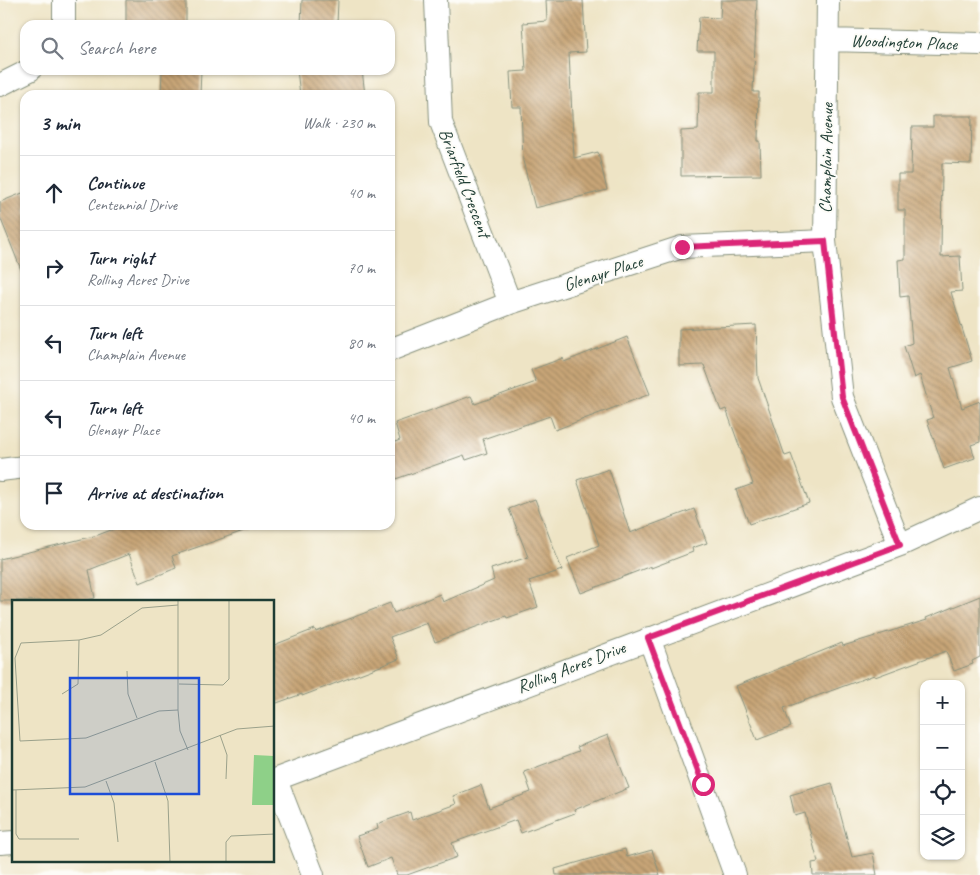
<!DOCTYPE html>
<html lang="en">
<head>
<meta charset="utf-8">
<style>
  body { margin:0; font-family:Caveat,sans-serif; background:#f2f2f3; color:#1f2937 }
  .controls { position:absolute; right:15px; bottom:15px; display:grid; overflow:hidden; border-radius:10px; box-shadow:0 1px 4px #0004 }
  .controls button { width:45px; height:45px; display:grid; place-items:center; padding:0; border:0; border-bottom:1px solid #e0e1e3; background:#fff; color:#1f2937; font:25px sans-serif }
  .stop { position:absolute; width:15px; height:15px; margin:-11px; border:4px solid #db2777; border-radius:50%; background:#fff }
  .stop.end { background:#db2777; border-color:#fff; box-shadow:0 1px 5px #0008 }
  .list { margin:0; padding:0; list-style:none }
  h2 { display:flex; justify-content:space-between; align-items:center; height:65px; margin:0; padding:0 20px; font-size:21px }
  h2 small { font-size:16px; font-weight:400; color:#747a83 }
  .list li { display:grid; grid-template-columns:32px 1fr auto; gap:15px; align-items:center; box-sizing:border-box; height:75px; padding:0 20px; border-top:1px solid #e0e1e3 }
  .list b { display:block; font-size:19px; white-space:nowrap }
  .list p { margin:0; font-size:16px; white-space:nowrap; color:#747a83 }
  .list em { font-size:16px; font-style:normal; color:#747a83 }
  .icon { flex:none; width:28px; height:28px; fill:none; stroke:currentColor; stroke-width:2; stroke-linecap:round; stroke-linejoin:round }
  .map { position:relative; flex:none; width:980px; height:875px; overflow:hidden }
  .search { position:absolute; background:#fff; box-shadow:0 1px 4px #0004; left:20px; top:20px; width:375px; height:55px; display:flex; align-items:center; gap:12px; box-sizing:border-box; padding:0 18px; border-radius:15px; color:#747a83; font-size:19px }
  .panel { position:absolute; background:#fff; box-shadow:0 1px 4px #0004; left:20px; top:90px; width:375px; height:440px; border-radius:15px }
  .map>svg:first-child { display:block }
</style>
</head>
<body>
<div class="map">
<svg width="980" height="875" viewBox="0 0 980 875">
  <defs>
    <pattern id="building-back-hatch" width="6" height="6" patternUnits="userSpaceOnUse" patternTransform="scale(1.25)"><rect width="6" height="6" fill="#c8a577"/><path d="M-1 5l2 2M0 0l6 6M5-1l2 2" fill="none" stroke="#a28862"/></pattern>
  </defs>
  <rect width="100%" height="100%" fill="#fdfcf7"/>
  <filter id="ink" filterUnits="userSpaceOnUse"><feTurbulence type="fractalNoise" baseFrequency=".02" numOctaves="2"/><feDisplacementMap in="SourceGraphic" scale="10" xChannelSelector="R" yChannelSelector="G"/><feConvolveMatrix kernelMatrix="1 2 1 2 8 2 1 2 1" color-interpolation-filters="sRGB"/></filter>
  <filter id="wash" filterUnits="userSpaceOnUse"><feTurbulence type="fractalNoise" baseFrequency=".0096" numOctaves="4" result="noise"/><feDisplacementMap in="SourceGraphic" scale="20" xChannelSelector="R" yChannelSelector="G"/><feGaussianBlur stdDeviation="1.12" result="paint"/><feColorMatrix in="noise" values="0 0 0 0 0 0 0 0 0 0 0 0 0 0 0 0 0 1.4 0 .05"/><feComposite in="paint" operator="in"/></filter>
  <g filter="url(#wash)">
    <rect width="100%" height="100%" fill="#eee4c5"/>
    <g id="blocks">
      <path fill="url(#building-back-hatch)" d="M126,0h60v25h-60z
        M302,0h36l-1,25h-36z
        M546,0h37l3,52 -17,1 5,105 24,-6 9,38 -72,18 -12,-47 -2,-54h-9l-2,-35 16,-1 -3,-48 24,-2z
        M721,0h36l-4,92h6l-1,49h2l1,34 -80,1v-45l17,-1 1,-38h15v-41h-17l2,-34 21,1z
        M162,70h39l-1,25h-39z
        M297,70h65l3,25h-65z
        M933,116h39l-1,48 -29,-1 -1,94 19,-1 2,35 -11,1 21,69 -22,7 12,40 18,-7v41l-9,3 4,13 -31,11 -17,-49 6,-2 -13,-43 -6,3 -10,-32 8,-3 -4,-47 -8,1 -2,-37 7,-1v-49h-7v-36h13l1,-47h21z
        M25,192v85h-1l-24,-60v-15z
        M756,325l2,53 27,78 6,-2 18,49 -60,21 -13,-34 17,-6 -27,-75 -5,2 -17,-46 -25,1v-37z
        M627,337l23,57 -95,36 -5,-14 -67,23 4,14 -21,7 -2,-5 -74,26v-37l10,-4 -5,-17 76,-27 4,8 61,-22 -5,-12 32,-12 1,4z
        M609,469l21,64 64,-24 13,34 -15,5 1,4 -42,16v-2l-70,27 -14,-35 32,-13 -22,-65z
        M535,499l27,71 -33,11 9,26 -31,11 -1,-2 -71,26 -8,-19 -37,14 9,22 -97,37v-2l-28,10v-59l41,-16 1,3 74,-29 4,10 46,-19 3,8 51,-22 -3,-11 37,-12 -19,-48z
        M124,525h128v3l-80,28 4,12 -36,15 -11,-29 -40,16 6,28 -12,3h-83v-42l98,-24z
        M980,596v61l-8,4 1,3 -19,7 -8,-20 -71,26 -1,-2 -90,33 7,19 -34,13 -21,-54 106,-43 1,3 84,-26 -1,-2z
        M608,735l21,53 -55,22 1,3 -54,20 -5,-13 -64,23 5,14 -50,18h-10l-6,-17 -23,9 -11,-31 21,-7 -1,-5 33,-12 2,8 44,-16 -3,-8 28,-11 8,23 42,-16 -7,-20 55,-21 -2,-4z
        M832,783l20,74 21,-4 4,22h-64l-1,-12 6,-1 -13,-49 -10,3 -5,-21z
        M625,849l2,8 25,-7 8,25h-104l-1,-6z"/>
    </g>
  </g>
  <g filter="url(#ink)">
    <use href="#blocks" fill-opacity="0" stroke="#86907c" stroke-width="1"/>
    <g fill="none" stroke-linecap="round" stroke-linejoin="round">
      <g stroke="#86907c" stroke-width="24">
        <path id="minor" d="M436,0l5,122 69,181
          M828,0l-3,241 17,156 58,148
          M64,25v-25
          M828,40l152,4
          M0,85l30,-15
          M390,350l120,-47 172,-56 143,-6
          M0,470l25,-3
          M649,638l86,237
          M274,780l626,-235 80,-37
          M276,780l37,95
          M0,843l14,-1"/>
      </g>
      <use href="#minor" stroke="#fff" stroke-width="22"/>
    </g>
  </g>
  <g fill="none" stroke-linecap="round" stroke-linejoin="round" filter="url(#ink)">
    <path stroke="#db2777" stroke-width="6" d="M682,247l143,-6 17,156 58,148 -252,93 55,146"/>
  </g>
  <g text-anchor="middle" stroke-width="4" stroke-linejoin="round" paint-order="stroke">
    <g font-size="18" fill="#1f3d34" stroke="#fdfcf7">
      <text transform="translate(904 42) rotate(2)" y="6">Woodington Place</text>
      <text transform="translate(826 158) rotate(-89)" y="6">Champlain Avenue</text>
      <text transform="translate(465 183) rotate(69)" y="6">Briarfield Crescent</text>
      <text transform="translate(603 273) rotate(-18)" y="6">Glenayr Place</text>
      <text transform="translate(571 667) rotate(-21)" y="6">Rolling Acres Drive</text>
    </g>
  </g>
  <g transform="translate(12 600)">
    <rect width="262" height="262" fill="#eee4c5"/>
    <path d="M242,155l20,1v49h-22z" fill="#8ed088"/>
    <path fill="none" stroke="#9ba18b" stroke-width="1" d="M166,0v110l2,21 8,19M115,71l1,23 9,24M167,84l44,1 6,-6v-79M50,94l16,-10 1,-44M166,110l-19,1 -73,27 -66,3 -5,-83 6,-15 58,-3 22,-5 41,-27 36,-3M208,135l7,20 -1,24M143,162l13,39 2,61M94,181l8,22 4,39M0,190l73,-3 152,-58 38,-3M4,190v44l3,5h60M214,262v-20l5,-6 44,-2"/>
    <path fill="#1d4ed8" fill-opacity="0.15" stroke="#1d4ed8" stroke-width="2.5" d="M58,78h129v116h-129z"/>
    <rect width="262" height="262" fill="none" stroke="#1f3d34" stroke-width="2.5"/>
  </g>
</svg>
<div class="controls">
<button>+</button>
<button>−</button>
<button><svg class="icon" aria-label="locate" viewBox="0 0 24 24"><circle cx="12" cy="12" r="6"/><path d="M12 2v4M12 18v4M2 12h4M18 12h4"/></svg></button>
<button><svg class="icon" aria-label="layers" viewBox="0 0 24 24"><path d="M12 4l9 5-9 5-9-5zM3 14l9 5 9-5"/></svg></button>
</div>
<div class="stop" style="left:703px;top:784px"></div>
<div class="stop end" style="left:682px;top:247px"></div>
<div class="search"><svg class="icon" aria-label="search" viewBox="0 0 24 24"><circle cx="10" cy="10" r="6"/><path d="M15 15l6 6"/></svg>Search here</div>
<section class="panel">
<h2>3 min<small>Walk · 230 m</small></h2>
<ul class="list">
<li><svg class="icon" aria-label="ahead" viewBox="0 0 24 24"><path d="M12 20V5M6 11l6-6 6 6"/></svg><div><b>Continue</b><p>Centennial Drive</p></div><em>40 m</em></li>
<li><svg class="icon" aria-label="right" viewBox="0 0 24 24"><path d="M7 20v-9h11M14 6l5 5-5 5"/></svg><div><b>Turn right</b><p>Rolling Acres Drive</p></div><em>70 m</em></li>
<li><svg class="icon" aria-label="left" viewBox="0 0 24 24"><path d="M17 20v-9H6M10 6l-5 5 5 5"/></svg><div><b>Turn left</b><p>Champlain Avenue</p></div><em>80 m</em></li>
<li><svg class="icon" aria-label="left" viewBox="0 0 24 24"><path d="M17 20v-9H6M10 6l-5 5 5 5"/></svg><div><b>Turn left</b><p>Glenayr Place</p></div><em>40 m</em></li>
<li><svg class="icon" aria-label="arrive" viewBox="0 0 24 24"><path d="M6 21V4h12l-3 4 3 4H6"/></svg><div><b>Arrive at destination</b></div></li>
</ul>
</section>
</div>
</body>
</html>
